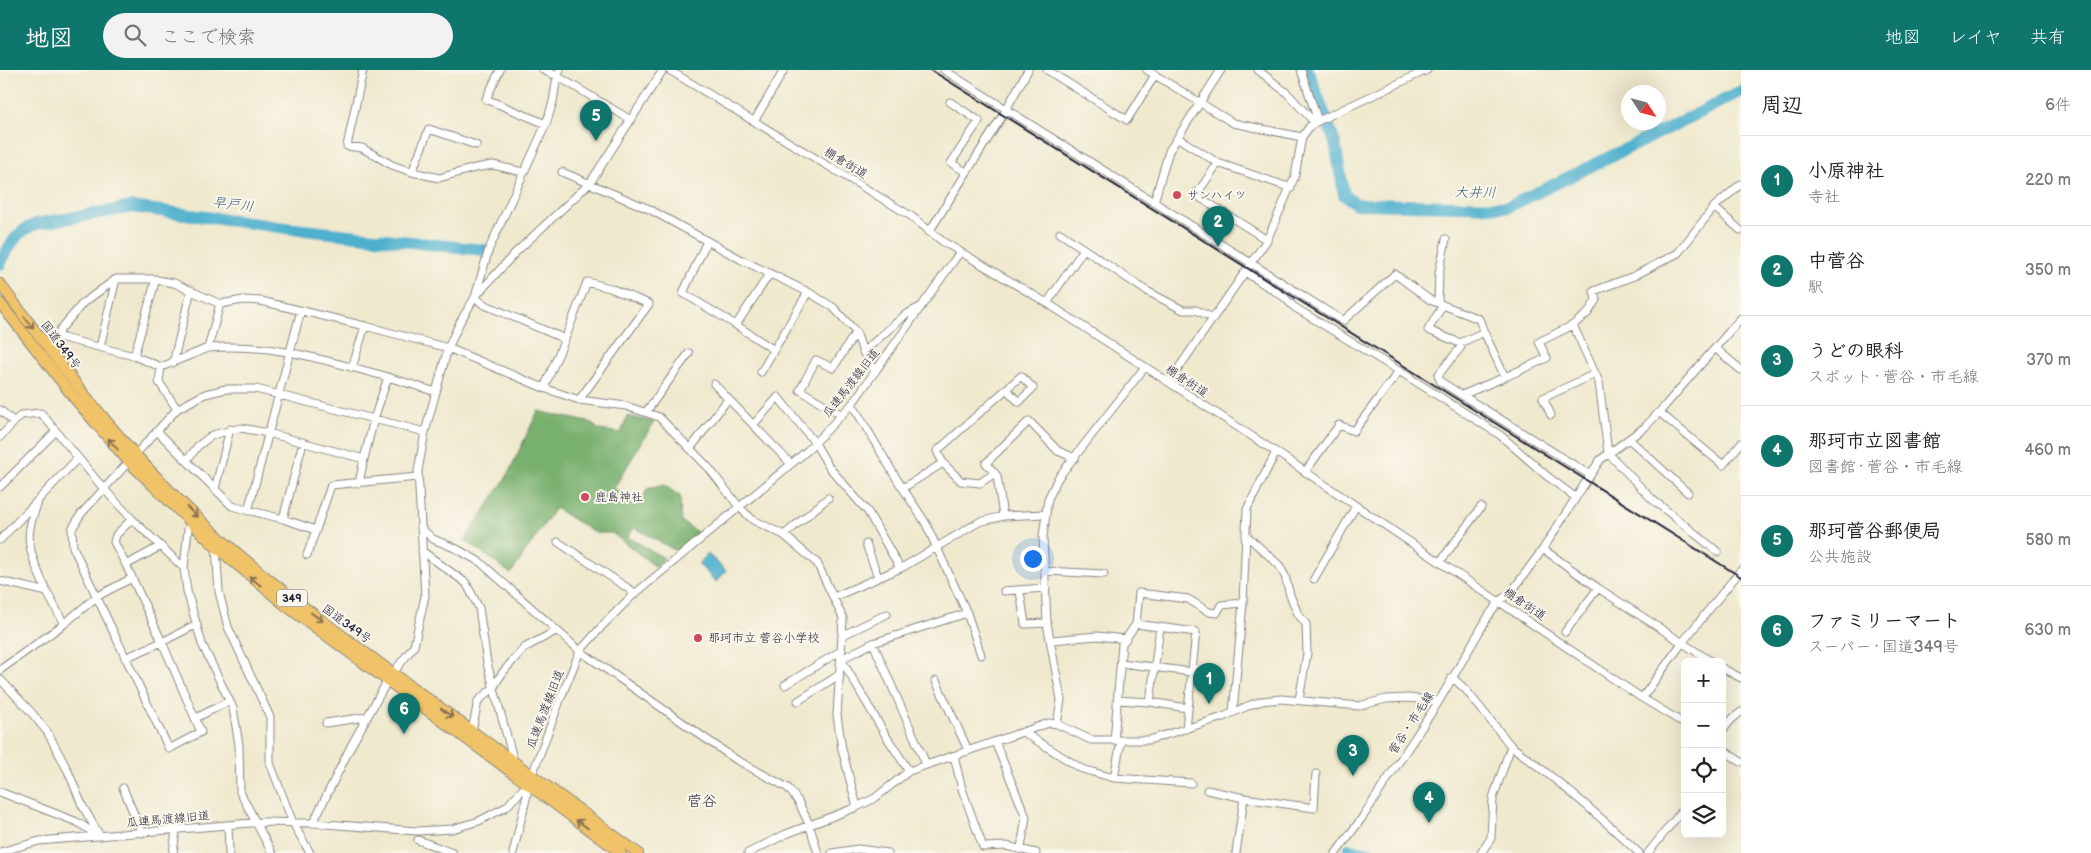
<!DOCTYPE html>
<html lang="ja">
<head>
<meta charset="utf-8">
<style>
  body { margin:0; font-family:"Balsamiq Sans","Klee One",sans-serif; background:#f2f2f2; color:#222 }
  .controls { position:absolute; right:15px; bottom:15px; display:grid; overflow:hidden; border-radius:8px; box-shadow:0 5px 20px #0002 }
  .controls button { width:45px; height:45px; display:grid; place-items:center; padding:0; border:0; border-bottom:1px solid #e0e0e0; background:#fff; color:#222; font:25px sans-serif }
  .compass { position:absolute; left:1621px; top:15px; width:45px; height:45px; border-radius:50%; background:#fff; box-shadow:0 5px 20px #0002; rotate:126deg }
  .you { position:absolute; left:1032px; top:488px; width:18px; height:18px; margin:-12px; border:4px solid #fff; border-radius:50%; background:#1a73e8; box-shadow:0 0 0 8px #1a73e833 }
  .badge { display:grid; place-items:center; width:32px; height:32px; border-radius:50%; background:#0f766e; color:#fff; font-size:16px; font-weight:700 }
  .pin { position:absolute; translate:-50% -41px; filter:drop-shadow(0 1px 2px #0008) }
  .pin::after { content:''; position:absolute; top:26px; width:18px; height:15px; background:inherit; clip-path:polygon(0 0,100% 0,50% 100%) }
  .list { margin:0; padding:0; list-style:none }
  h2 { display:flex; justify-content:space-between; align-items:center; height:65px; margin:0; padding:0 20px; font-size:21px }
  h2 small { font-size:16px; font-weight:400; color:#767676 }
  .list li { display:grid; grid-template-columns:32px 1fr auto; gap:15px; align-items:center; box-sizing:border-box; height:90px; padding:0 20px; border-top:1px solid #e0e0e0 }
  .list b { display:block; font-size:19px; white-space:nowrap }
  .list p { margin:0; font-size:16px; white-space:nowrap; color:#767676 }
  .list em { font-size:16px; font-style:normal; color:#767676 }
  .icon { flex:none; width:28px; height:28px; fill:none; stroke:currentColor; stroke-width:2; stroke-linecap:round; stroke-linejoin:round }
  .map { position:relative; flex:none; width:1741px; height:783px; overflow:hidden }
  header { display:flex; align-items:center; gap:30px; box-sizing:border-box; height:70px; padding:0 25px; background:#0f766e; color:#fff }
  header strong { font-size:24px }
  nav { display:flex; gap:28px; margin-inline-start:auto; font-size:18px }
  .search { width:350px; height:45px; background:#f2f2f2; display:flex; align-items:center; gap:12px; box-sizing:border-box; padding:0 18px; border-radius:28px; color:#767676; font-size:19px }
  main { display:flex }
  aside { flex:1; background:#fff }
  .map>svg:first-child { display:block }
</style>
</head>
<body>
<header>
<strong>地図</strong>
<div class="search"><svg class="icon" aria-label="search" viewBox="0 0 24 24"><circle cx="10" cy="10" r="6"/><path d="M15 15l6 6"/></svg>ここで検索</div>
<nav><a>地図</a><a>レイヤ</a><a>共有</a></nav>
</header>
<main>
<div class="map">
<svg width="1741" height="783" viewBox="0 0 1741 783">
  <rect width="100%" height="100%" fill="#fbf7ec"/>
  <filter id="ink" filterUnits="userSpaceOnUse"><feTurbulence type="fractalNoise" baseFrequency=".02" numOctaves="2"/><feDisplacementMap in="SourceGraphic" scale="10" xChannelSelector="R" yChannelSelector="G"/><feConvolveMatrix kernelMatrix="1 2 1 2 8 2 1 2 1" color-interpolation-filters="sRGB"/></filter>
  <filter id="wash" filterUnits="userSpaceOnUse"><feTurbulence type="fractalNoise" baseFrequency=".0096" numOctaves="4" result="noise"/><feDisplacementMap in="SourceGraphic" scale="20" xChannelSelector="R" yChannelSelector="G"/><feGaussianBlur stdDeviation="1.12" result="paint"/><feColorMatrix in="noise" values="0 0 0 0 0 0 0 0 0 0 0 0 0 0 0 0 0 1.4 0 .05"/><feComposite in="paint" operator="in"/></filter>
  <g filter="url(#wash)">
    <rect width="100%" height="100%" fill="#efe9ce"/>
    <path fill="#78b06e" stroke="#4d6954" d="M538,341l54,12 7,7 22,3 6,-17 27,6 -40,66 18,13 10,-1 5,-11 17,-4 16,11 1,25 19,13 -22,18 -45,-25 -5,10 36,21 -8,9 -44,-34h-16l-41,-25 -44,66 -46,-34 42,-64z"/>
    <path fill="#4fb0ce" stroke="#386984" d="M708,484l18,17 -10,11 -18,-18z"/>
    <g fill="none" stroke-linecap="round" stroke-linejoin="round">
      <path stroke="#4fb0ce" stroke-width="12" d="M1308,0l27,73 9,52 12,9 152,3 183,-90 50,-26
        M0,194c10,-19 15,-32 36,-40l96,-17 154,21 197,22
        M1349,779l21,4"/>
    </g>
  </g>
  <g filter="url(#ink)">
    <g fill="none" stroke-linecap="round" stroke-linejoin="round">
      <g stroke="#888684" stroke-width="9">
        <path id="minor" d="M363,0l-16,76 15,2 30,17 20,7 17,-43 47,16
          M500,0l-14,29 60,25
          M543,0l14,6 74,44
          M669,0l242,146 31,25 105,62 229,149 366,246 43,26
          M944,0l399,251 52,-47 35,26 49,19 5,13
          M1047,0l80,50 28,-45
          M1147,0l86,53 69,14
          M1258,0l29,23 28,30
          M1301,0l17,51
          M950,32l29,19 -28,42 15,9
          M755,50l29,-50
          M1178,68l40,25 73,25
          M1218,93l-22,32 71,45
          M412,102l27,6 36,-10 18,-3 30,7
          M562,102l87,37 93,51 66,32
          M1154,132l15,-51 52,-81
          M1714,137l26,23
          M929,162l74,-117 25,-45
          M707,171l-24,52 53,32 34,-52
          M1084,179l61,41 38,20h13l17,8
          M1245,202l39,25 10,10 105,64 101,64 47,41 28,21
          M1047,233l37,-54 -24,-16
          M1438,233l1,-30 7,-34
          M1443,235l-15,25 32,13
          M736,255l38,25
          M59,267l75,19 27,11 -2,15 18,27
          M565,269l22,-57 23,6 39,16 -70,96
          M46,276l13,-9 1,-7 23,-27 33,-24h36l22,4 46,21 23,-4 18,1 104,25 83,22 96,40 35,12 47,6 33,11 49,50 32,41 13,12 31,15 33,28 26,55 -6,97 5,34 15,58
          M100,277l16,-68
          M1715,278l26,22
          M863,282l42,-37 15,-8
          M134,286l22,-77
          M173,293l18,-73
          M161,297l47,-19 12,-44
          M352,298l13,-42
          M761,302l47,-80 25,15 23,25 7,20 12,20
          M388,307l48,15
          M1505,307l42,-19 -8,-16 34,-17
          M1169,312l98,-142 28,-64 7,-39 8,-11 8,-5 109,-51
          M714,314l77,80
          M544,318l21,-49 -82,-35 -8,-7 14,-48 57,-125 7,-22 4,-26 3,-6
          M1462,325l43,-18 -21,-45 -24,11 1,4 -23,28 3,7 149,93
          M852,334l46,77 27,41 42,91 -94,30 53,121
          M0,340l14,12
          M646,342l43,-59
          M1659,342l64,53 18,-22
          M842,345l-42,-25 16,-30 17,8 23,-36
          M1551,345l-8,-17 52,-24
          M753,355l25,-28 37,46 14,24 39,45 32,56
          M157,361l75,75 51,13 33,11 15,-45 87,-8
          M0,367l21,-22 20,-2 63,76 28,30 52,49
          M1629,369l59,54
          M690,379l38,-50
          M187,390l11,-14 14,-11 29,-7 27,5 96,26 10,-40 14,-42c-61,-16 -116,-35 -180,-29
          M1305,402l34,-47 15,6 45,-60
          M995,403l-15,10 -19,-2 -18,-18 -6,-12 84,-75 12,12 -14,14 -13,-13
          M359,413l5,-24
          M0,417l56,-56
          M903,418l40,-25
          M215,419l15,-60
          M38,432c-3,9 -7,18 -8,26 -4,22 9,45 17,64
          M248,441l53,-201
          M1045,444l-42,2 -6,-40 -11,-13 43,-42 29,30 17,7
          M132,449l-16,16 -2,7 12,23 35,-19
          M283,449l20,-77
          M191,455l-3,4 -4,39 3,23 15,53 31,64 6,37 1,47 32,61
          M421,458l12,11 24,10 23,13 100,89 155,108 53,29 10,13 11,23 9,29
          M784,465l44,-37
          M1247,466l32,29 6,11 5,19 8,19 8,10 1,29 -8,47
          M0,470l78,-82
          M558,472l77,51
          M866,474l12,33
          M216,477l3,45 9,35 42,90v46l23,60 17,30
          M1543,479l55,39 114,74
          M422,481l44,32 13,25 8,55 27,99
          M1718,482l-66,-53 -44,-46 -9,-71 -26,-57 15,-12 8,-13 -2,-9 40,-15 44,-23 36,-46 27,-23
          M307,485l9,-25
          M1440,492l41,-55
          M126,495l36,77 35,-18
          M1046,501l58,3
          M1314,509l42,-73
          M0,511l47,11 17,32
          M1004,521l42,-3
          M1020,521l5,33 22,-1
          M834,527l69,-30 76,-45 24,-6
          M967,543l14,42
          M1136,554l3,-31 49,6 21,13 8,1 4,-8 22,-2
          M1160,557l-10,75 37,6
          M1565,562l33,-44
          M843,565l44,-21
          M1052,570l45,-4 29,3
          M873,573l-32,16 45,77 23,35
          M125,588l37,-16 39,90 -32,17 -96,-202 -1,-18 9,-15 96,-105 28,-15 21,-5h30l169,43
          M1121,593l71,9
          M1722,598l19,10
          M0,600l64,-46 32,-27 36,-19
          M393,603l21,-27 11,-50 -7,-125 7,-39 23,-84 12,-26 15,-25 40,-44 75,-70 73,-113
          M1452,607l14,13 45,56 -18,52 -2,40 -10,15
          M0,609l31,33 17,21 20,38 14,34 18,31
          M936,611l32,69
          M785,615l57,-35
          M1642,628l40,-55 59,-73
          M1117,630l33,2
          M798,631l41,-26
          M1233,642l10,-109 4,-94 29,-57
          M196,648l33,-17
          M326,653l40,-6
          M1057,654l34,16h58l74,-23 27,-12 12,-4 19,-2 78,7 27,-7 22,-1 31,3
          M472,661l6,-30 15,-13 10,-16 21,-24 32,-17
          M1722,661l10,-12 9,-7
          M1023,662l59,37 32,9 77,5
          M1114,671l8,-97 14,-20 60,8 -10,97
          M995,672l31,75 -5,31
          M1511,676c47,34 86,67 128,107
          M1722,679l19,13
          M954,686l8,33 21,58 23,-1 30,7
          M1114,708l7,-37
          M123,718l19,45
          M1207,720l37,8
          M0,722l77,30 22,14
          M313,753l39,-79 36,-64
          M228,755l1,28
          M418,770l35,13
          M0,782l39,-11 224,-19 50,1 104,8 35,-2 27,-8 27,-14 19,-20 7,-12 30,-80 18,-44 24,-27 27,-27 177,-147 44,-46 108,-152
          M173,783l3,-23
          M513,783l14,-58v-11
          M748,783l38,-19 71,-27 18,-9 34,-27 140,-48 8,1 4,-24 -14,-77 -4,-86 5,-38 10,-21 87,-111
          M832,783l26,-4 30,4
          M1236,783l8,-55 70,10 2,-34
          M1336,783l26,-35 77,-117 50,-86 11,-14 12,-10 31,-42 57,-89 45,-33 18,-19 78,-90
          M1648,783l37,-46"/>
      </g>
      <g stroke="#888684" stroke-width="12">
        <path id="highway" d="M0,214c52,69 103,139 164,201 74,76 159,137 244,199 77,56 153,113 230,169
          M0,233l75,96 54,63 87,85 69,58 336,248"/>
      </g>
      <use href="#minor" stroke="#fff" stroke-width="7"/>
      <use href="#highway" stroke="#f0c369" stroke-width="10"/>
      <path stroke="#22223b" stroke-width="2" d="M931,0l810,507"/>
    </g>
    <defs><path id="oneway-shaft" d="M-6 0H5M1.5-3L5.5 0L1.5 3" fill="none" stroke-width="1.6" stroke-linecap="round" stroke-linejoin="round" transform="scale(1.25)"/></defs>
    <g stroke="#897252">
      <use href="#oneway-shaft" transform="translate(29 253) rotate(53)"/>
      <use href="#oneway-shaft" transform="translate(113 374) rotate(-131)"/>
      <use href="#oneway-shaft" transform="translate(192 442) rotate(44)"/>
      <use href="#oneway-shaft" transform="translate(255 511) rotate(-141)"/>
      <use href="#oneway-shaft" transform="translate(317 547) rotate(36)"/>
      <use href="#oneway-shaft" transform="translate(447 643) rotate(36)"/>
      <use href="#oneway-shaft" transform="translate(582 754) rotate(-144)"/>
    </g>
  </g>
  <g fill="#d1495b" stroke="#fbf7ec" stroke-width="2">
    <circle cx="1177" cy="125" r="5"/>
    <circle cx="585" cy="427" r="5"/>
    <circle cx="698" cy="568" r="5"/>
  </g>
  <g text-anchor="middle" stroke-width="4" stroke-linejoin="round" paint-order="stroke">
    <rect fill="#fbf7ec" stroke="#636270" stroke-width="1" x="277" y="519.5" width="30" height="17" rx="4"/>
    <g font-size="11" font-weight="bold" fill="#22223b">
      <text x="292" y="532">349</text>
    </g>
    <g font-size="12" fill="#22223b" stroke="#fbf7ec">
      <text transform="translate(846 93) rotate(31)" y="4">棚倉街道</text>
      <text transform="translate(61 275) rotate(53)" y="4">国道349号</text>
      <text transform="translate(1187 311) rotate(33)" y="4">棚倉街道</text>
      <text transform="translate(851 313) rotate(-52)" y="4">瓜連馬渡線旧道</text>
      <text transform="translate(1525 534) rotate(34)" y="4">棚倉街道</text>
      <text transform="translate(347 554) rotate(36)" y="4">国道349号</text>
      <text transform="translate(545 639) rotate(-69)" y="4">瓜連馬渡線旧道</text>
      <text transform="translate(1411 653) rotate(-57)" y="4">菅谷・市毛線</text>
      <text transform="translate(168 749) rotate(-5)" y="4">瓜連馬渡線旧道</text>
    </g>
    <g font-size="12" fill="#22223b" stroke="#fbf7ec" text-anchor="start">
      <text x="1187" y="129">サンハイツ</text>
      <text x="595" y="431">鹿島神社</text>
      <text x="708" y="572">那珂市立 菅谷小学校</text>
    </g>
    <g font-size="14" font-style="italic" fill="#345b76" stroke="#fbf7ec">
      <text transform="translate(1475 122) rotate(1)" y="5">大井川</text>
      <text transform="translate(233 134) rotate(7)" y="5">早戸川</text>
    </g>
    <g font-size="15" fill="#22223b" stroke="#fbf7ec">
      <text x="702" y="736">菅谷</text>
    </g>
  </g>
</svg>
<div class="controls">
<button>+</button>
<button>−</button>
<button><svg class="icon" aria-label="locate" viewBox="0 0 24 24"><circle cx="12" cy="12" r="6"/><path d="M12 2v4M12 18v4M2 12h4M18 12h4"/></svg></button>
<button><svg class="icon" aria-label="layers" viewBox="0 0 24 24"><path d="M12 4l9 5-9 5-9-5zM3 14l9 5 9-5"/></svg></button>
</div>
<svg class="compass" viewBox="-18 -18 36 36"><path d="M0-13l5 13h-10z" fill="#e53935"/><path d="M0 13l5-13h-10z" fill="#767676"/></svg>
<div class="you"></div>
<div class="pin badge" style="left:1209px;top:634px">1</div>
<div class="pin badge" style="left:1218px;top:177px">2</div>
<div class="pin badge" style="left:1353px;top:706px">3</div>
<div class="pin badge" style="left:1429px;top:753px">4</div>
<div class="pin badge" style="left:596px;top:71px">5</div>
<div class="pin badge" style="left:404px;top:664px">6</div>
</div>
<aside>
<h2>周辺<small>6件</small></h2>
<ul class="list">
<li><span class="badge">1</span><div><b>小原神社</b><p>寺社</p></div><em>220 m</em></li>
<li><span class="badge">2</span><div><b>中菅谷</b><p>駅</p></div><em>350 m</em></li>
<li><span class="badge">3</span><div><b>うどの眼科</b><p>スポット · 菅谷・市毛線</p></div><em>370 m</em></li>
<li><span class="badge">4</span><div><b>那珂市立図書館</b><p>図書館 · 菅谷・市毛線</p></div><em>460 m</em></li>
<li><span class="badge">5</span><div><b>那珂菅谷郵便局</b><p>公共施設</p></div><em>580 m</em></li>
<li><span class="badge">6</span><div><b>ファミリーマート</b><p>スーパー · 国道349号</p></div><em>630 m</em></li>
</ul>
</aside>
</main>
</body>
</html>
